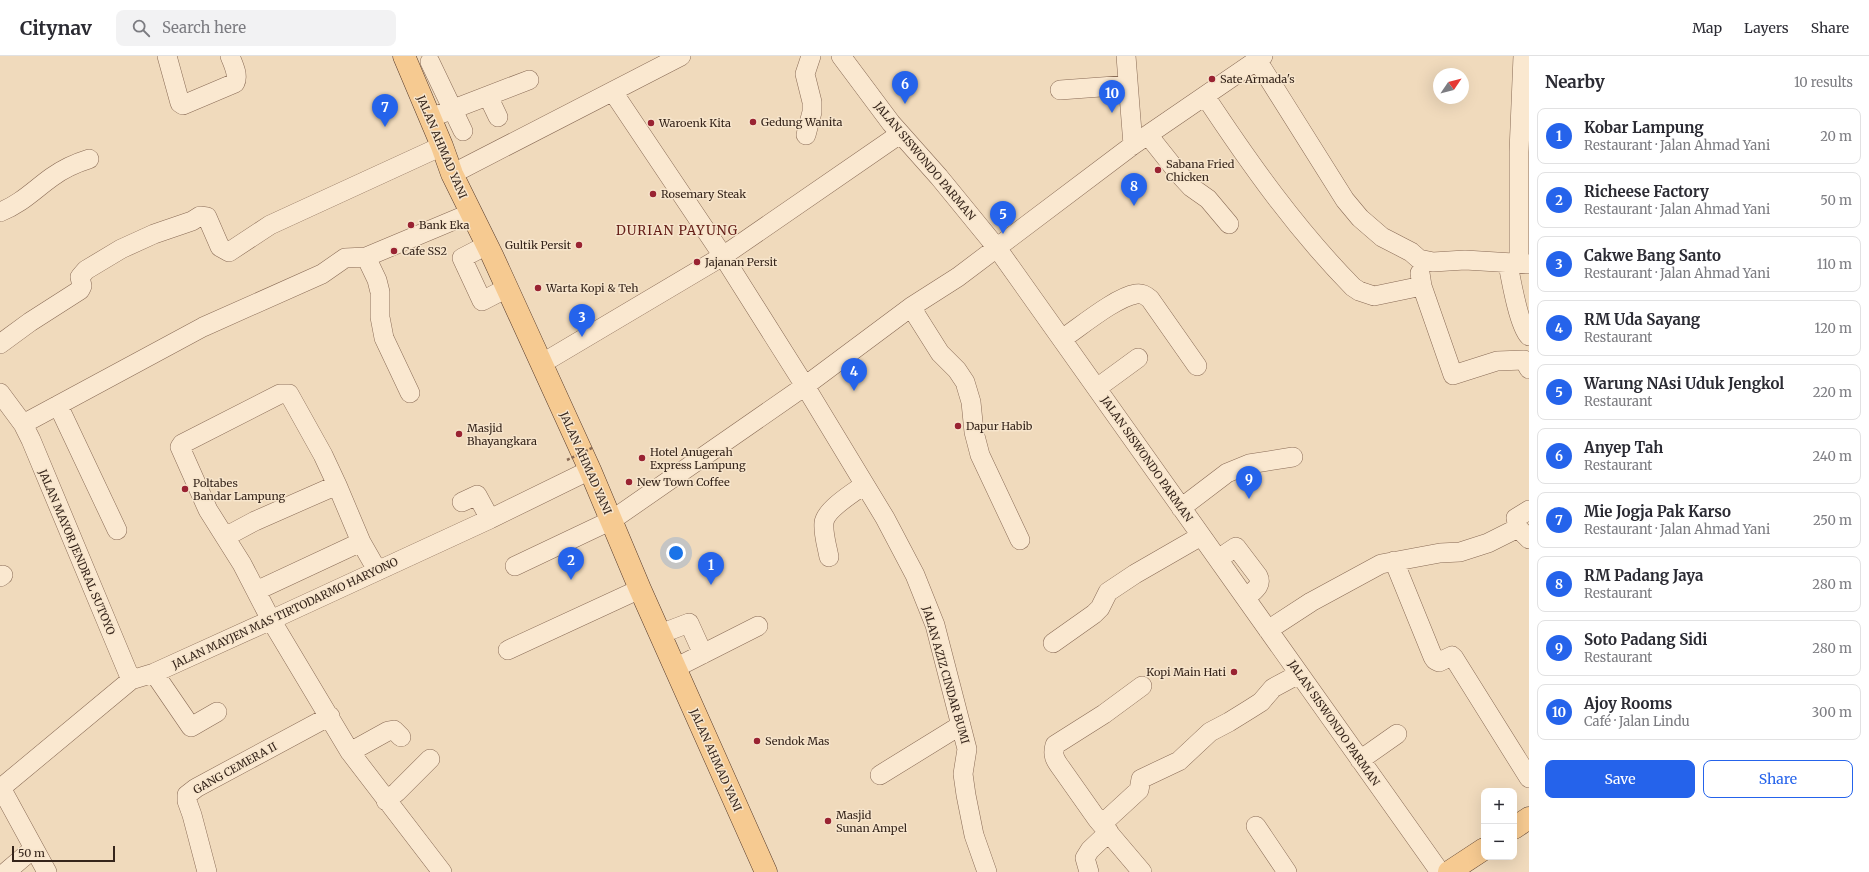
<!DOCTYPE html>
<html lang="en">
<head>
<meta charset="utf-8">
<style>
  body { margin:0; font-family:Merriweather,serif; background:#f2f2f3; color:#2b2b33 }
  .controls { position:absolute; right:12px; bottom:12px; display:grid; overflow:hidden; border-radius:8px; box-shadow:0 4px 16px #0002 }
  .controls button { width:36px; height:36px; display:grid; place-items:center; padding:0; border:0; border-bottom:1px solid #e1e1e2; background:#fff; color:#2b2b33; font:20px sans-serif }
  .compass { position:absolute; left:1433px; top:12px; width:36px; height:36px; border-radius:50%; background:#fff; box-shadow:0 4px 16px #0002; rotate:55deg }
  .scale { position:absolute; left:12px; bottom:10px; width:103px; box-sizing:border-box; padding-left:4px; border:2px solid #36251b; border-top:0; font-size:11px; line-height:14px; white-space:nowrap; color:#36251b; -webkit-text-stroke:3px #f7e5cc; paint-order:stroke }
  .you { position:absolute; left:676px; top:497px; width:14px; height:14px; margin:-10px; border:3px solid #fff; border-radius:50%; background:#1a73e8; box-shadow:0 0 0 6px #1a73e833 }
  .badge { display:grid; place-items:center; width:26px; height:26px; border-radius:50%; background:#2563eb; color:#fff; font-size:13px; font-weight:700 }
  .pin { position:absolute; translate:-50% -33px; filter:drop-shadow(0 1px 2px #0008) }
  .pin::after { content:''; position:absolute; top:21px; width:14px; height:12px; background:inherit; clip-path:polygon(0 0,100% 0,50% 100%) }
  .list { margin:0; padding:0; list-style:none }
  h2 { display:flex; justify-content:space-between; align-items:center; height:52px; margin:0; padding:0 16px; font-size:17px }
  h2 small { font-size:13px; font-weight:400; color:#7c7c81 }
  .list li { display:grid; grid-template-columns:26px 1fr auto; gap:12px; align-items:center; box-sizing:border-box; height:56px; margin:0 8px 8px; padding:0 8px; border:1px solid #e1e1e2; border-radius:8px }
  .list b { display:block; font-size:15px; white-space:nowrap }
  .list p { margin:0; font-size:13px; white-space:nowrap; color:#7c7c81 }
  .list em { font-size:13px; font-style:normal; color:#7c7c81 }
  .actions { display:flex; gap:8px; padding:12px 16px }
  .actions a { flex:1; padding:9px 0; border:1px solid #2563eb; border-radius:8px; text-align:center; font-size:14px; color:#2563eb }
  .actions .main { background:#2563eb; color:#fff }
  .icon { flex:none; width:22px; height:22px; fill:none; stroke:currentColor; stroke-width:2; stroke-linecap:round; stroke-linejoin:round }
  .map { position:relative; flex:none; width:1529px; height:816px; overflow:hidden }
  header { display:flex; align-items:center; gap:24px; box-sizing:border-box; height:56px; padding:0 20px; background:#fff; border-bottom:1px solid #e1e1e2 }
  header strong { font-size:19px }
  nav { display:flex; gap:22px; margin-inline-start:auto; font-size:14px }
  .search { width:280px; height:36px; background:#f2f2f3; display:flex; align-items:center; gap:10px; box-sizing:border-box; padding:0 14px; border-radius:8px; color:#7c7c81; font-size:15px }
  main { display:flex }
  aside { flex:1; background:#fff }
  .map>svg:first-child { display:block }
</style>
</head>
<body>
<header>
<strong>Citynav</strong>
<div class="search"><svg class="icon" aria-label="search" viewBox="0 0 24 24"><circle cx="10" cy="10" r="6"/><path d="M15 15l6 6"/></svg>Search here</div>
<nav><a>Map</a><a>Layers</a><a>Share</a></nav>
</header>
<main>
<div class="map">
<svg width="1529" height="816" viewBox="0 0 1529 816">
  <rect width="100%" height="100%" fill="#f0dabc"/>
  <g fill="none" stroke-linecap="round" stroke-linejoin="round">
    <g stroke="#886a55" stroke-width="20">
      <path id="minor" d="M167,0l13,47 3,2 52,-22c4,-8 -2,-19 -5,-27
        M841,0l50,67 48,54 58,71 443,624
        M1126,0l7,89
        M1257,4l88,140 15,18 22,19 29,15 8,7 14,3 32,-2 64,4
        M430,6l33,69
        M1060,34l68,-5
        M613,36l110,164 82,130 80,132 30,57 20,50 32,124 -4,25 3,21 8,40 13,37
        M488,40l10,21
        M1205,40c45,68 91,133 148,191l6,4 15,5 48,-10
        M430,62l99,-38
        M806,79l6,-23v-10l-7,-28 6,-18
        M1148,79l31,39 12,13 17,12 21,25
        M452,118l229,-118
        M0,156c21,-8 35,-23 52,-35 11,-8 24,-14 37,-18
        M487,189l-25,13 20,43 25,-13
        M366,201l11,23 3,12v25l4,21 26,55
        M1519,207v-111l4,-96
        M1508,208c3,16 11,62 21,72
        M1420,217l2,13 31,89 44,-14 27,-1 5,9
        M911,251l29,46 17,17 8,12 6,20 3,30 6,23 40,85
        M1062,283c18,-12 54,-42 74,-45 6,-1 9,1 14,5l47,67
        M0,288l30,-22 50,-32 2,-4 -2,-9 6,-7 35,-21 33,-15 38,-13 8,-5 7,1 13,30 9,5 41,-27 172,-79
        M541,308l182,-108 177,-122
        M1097,332l41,-30
        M0,337l23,31 8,16 100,240
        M58,349l59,125
        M23,368l180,-97 119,-53 23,-16 21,-1 105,-44
        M337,429l24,57 16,28
        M462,446l15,-7 13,24
        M1181,452l46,-35 22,-9 44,-7
        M1529,454l-13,8 2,10 11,11
        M225,481l-17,-27 -28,-63 2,-3 98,-50h9l34,61 14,30 -82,36 -30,16 17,27 29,56 79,132 92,120
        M829,501c-2,-11 -6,-23 -5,-34 1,-13 30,-31 40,-38
        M1218,503l18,-12 22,29c5,10 -5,15 -12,22
        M1394,505l39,96 2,3 4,2 13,-6 2,2 75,120
        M515,510l97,-46 193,-134 106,-79 47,-30 175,-132 130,-89
        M0,521l3,-2
        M256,535l105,-49
        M1268,574l43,-28 70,-38 59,-11 20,-1 28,-9 30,-15
        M660,578l29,-11 14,31
        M1053,587l41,-29 6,-6 8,-16 27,-18 66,-38
        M508,594l132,-61
        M675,612l83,-42
        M154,617l37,54 26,-15
        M350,696l38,-21 6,-1 7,7
        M1360,704l37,-26
        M880,719l81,-50
        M0,730l47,86
        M1,732l130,-108 23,-7 117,-53 219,-101 100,-49
        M386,745l11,-9 33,-33
        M1102,768l37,-34 2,-11 38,-18 31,-29 19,-10 21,-13 11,-7 12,-14 26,-14
        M1256,770l31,46
        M6,816l27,-23
        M207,816l-15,-57 -5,-14v-6l9,-7 134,-72
        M1089,816l-4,-14 5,-8 19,-18
        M1142,816l-45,-53 -36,-51c-6,-8 -9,-13 -6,-23l49,-31 38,-28"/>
    </g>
    <g stroke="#55392a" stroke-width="23">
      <path id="major" d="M404,0l38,90 10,28 40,81 98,215 50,119 126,283
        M1514,772l15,-10
        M1449,816l35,-23"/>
    </g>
    <use href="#minor" stroke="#fae8d0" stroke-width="19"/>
    <use href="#major" stroke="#f6ca91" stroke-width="22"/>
    <path stroke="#886a55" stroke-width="2.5" stroke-dasharray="3 2" stroke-linecap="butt" d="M567,404l27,-13"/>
  </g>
  <g fill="#992332" stroke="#f7e5cc" stroke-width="1.5">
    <circle cx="1212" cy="23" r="4"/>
    <circle cx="753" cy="66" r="4"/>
    <circle cx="651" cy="67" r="4"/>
    <circle cx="1158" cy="114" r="4"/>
    <circle cx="653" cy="138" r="4"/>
    <circle cx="411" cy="169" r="4"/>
    <circle cx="579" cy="189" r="4"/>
    <circle cx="394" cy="195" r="4"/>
    <circle cx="697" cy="206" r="4"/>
    <circle cx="538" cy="232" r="4"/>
    <circle cx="958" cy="370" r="4"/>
    <circle cx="459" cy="378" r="4"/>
    <circle cx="642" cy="402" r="4"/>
    <circle cx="629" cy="426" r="4"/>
    <circle cx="185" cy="433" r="4"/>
    <circle cx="1234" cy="616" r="4"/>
    <circle cx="757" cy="685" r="4"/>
    <circle cx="828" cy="765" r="4"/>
  </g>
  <g text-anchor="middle" stroke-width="3" stroke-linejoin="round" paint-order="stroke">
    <g font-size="11" fill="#36251b" stroke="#f7e5cc" text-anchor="start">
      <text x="1220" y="27">Sate Armada's</text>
      <text x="761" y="70">Gedung Wanita</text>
      <text x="659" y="71">Waroenk Kita</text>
      <text x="1166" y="112">Sabana Fried<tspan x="1166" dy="13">Chicken</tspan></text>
      <text x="661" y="142">Rosemary Steak</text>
      <text x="419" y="173">Bank Eka</text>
      <text x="571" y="193" text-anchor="end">Gultik Persit</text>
      <text x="402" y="199">Cafe SS2</text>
      <text x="705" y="210">Jajanan Persit</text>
      <text x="546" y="236">Warta Kopi &amp; Teh</text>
      <text x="966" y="374">Dapur Habib</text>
      <text x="467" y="376">Masjid<tspan x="467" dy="13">Bhayangkara</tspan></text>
      <text x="650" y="400">Hotel Anugerah<tspan x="650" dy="13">Express Lampung</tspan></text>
      <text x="637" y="430">New Town Coffee</text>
      <text x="193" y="431">Poltabes<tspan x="193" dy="13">Bandar Lampung</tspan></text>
      <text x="1226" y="620" text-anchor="end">Kopi Main Hati</text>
      <text x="765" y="689">Sendok Mas</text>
      <text x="836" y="763">Masjid<tspan x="836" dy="13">Sunan Ampel</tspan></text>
    </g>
    <g font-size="11" fill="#36251b" stroke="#f7e5cc">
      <text transform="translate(442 91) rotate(67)" y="4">JALAN AHMAD YANI</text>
      <text transform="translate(925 105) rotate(50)" y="4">JALAN SISWONDO PARMAN</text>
      <text transform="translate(1147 403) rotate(55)" y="4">JALAN SISWONDO PARMAN</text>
      <text transform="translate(586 407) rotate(66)" y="4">JALAN AHMAD YANI</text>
      <text transform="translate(77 496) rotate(67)" y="4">JALAN MAYOR JENDRAL SUTOYO</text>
      <text transform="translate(285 557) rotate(-25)" y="4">JALAN MAYJEN MAS TIRTODARMO HARYONO</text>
      <text transform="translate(946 619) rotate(74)" y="4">JALAN AZIZ CINDAR BUMI</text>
      <text transform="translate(1334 667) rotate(55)" y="4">JALAN SISWONDO PARMAN</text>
      <text transform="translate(716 704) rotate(66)" y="4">JALAN AHMAD YANI</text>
      <text transform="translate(235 712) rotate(-29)" y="4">GANG CEMERA II</text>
    </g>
    <g font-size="13" letter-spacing="1" fill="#651f18" stroke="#f7e5cc">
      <text x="677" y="179">DURIAN PAYUNG</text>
    </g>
  </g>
</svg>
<div class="controls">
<button>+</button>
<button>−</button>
</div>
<svg class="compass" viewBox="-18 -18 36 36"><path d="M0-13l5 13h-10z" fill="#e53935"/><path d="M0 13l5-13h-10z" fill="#7c7c81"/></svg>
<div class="scale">50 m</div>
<div class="you"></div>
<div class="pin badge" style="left:711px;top:529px">1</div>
<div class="pin badge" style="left:571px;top:524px">2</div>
<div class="pin badge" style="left:582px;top:281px">3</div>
<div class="pin badge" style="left:854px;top:335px">4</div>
<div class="pin badge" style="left:1003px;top:178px">5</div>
<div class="pin badge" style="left:905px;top:48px">6</div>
<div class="pin badge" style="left:385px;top:71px">7</div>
<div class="pin badge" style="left:1134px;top:150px">8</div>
<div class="pin badge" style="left:1249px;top:443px">9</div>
<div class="pin badge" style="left:1112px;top:57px">10</div>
</div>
<aside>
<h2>Nearby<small>10 results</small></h2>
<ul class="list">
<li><span class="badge">1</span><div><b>Kobar Lampung</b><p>Restaurant · Jalan Ahmad Yani</p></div><em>20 m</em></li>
<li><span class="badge">2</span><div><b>Richeese Factory</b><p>Restaurant · Jalan Ahmad Yani</p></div><em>50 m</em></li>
<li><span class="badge">3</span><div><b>Cakwe Bang Santo</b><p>Restaurant · Jalan Ahmad Yani</p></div><em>110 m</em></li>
<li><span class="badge">4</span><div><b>RM Uda Sayang</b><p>Restaurant</p></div><em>120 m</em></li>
<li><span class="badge">5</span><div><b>Warung NAsi Uduk Jengkol</b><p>Restaurant</p></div><em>220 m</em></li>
<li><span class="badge">6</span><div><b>Anyep Tah</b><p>Restaurant</p></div><em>240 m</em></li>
<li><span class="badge">7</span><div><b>Mie Jogja Pak Karso</b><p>Restaurant · Jalan Ahmad Yani</p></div><em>250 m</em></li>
<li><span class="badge">8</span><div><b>RM Padang Jaya</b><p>Restaurant</p></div><em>280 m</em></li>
<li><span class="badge">9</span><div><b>Soto Padang Sidi</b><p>Restaurant</p></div><em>280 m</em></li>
<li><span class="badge">10</span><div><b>Ajoy Rooms</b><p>Café · Jalan Lindu</p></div><em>300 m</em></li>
</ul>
<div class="actions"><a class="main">Save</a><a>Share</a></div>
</aside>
</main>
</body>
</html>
